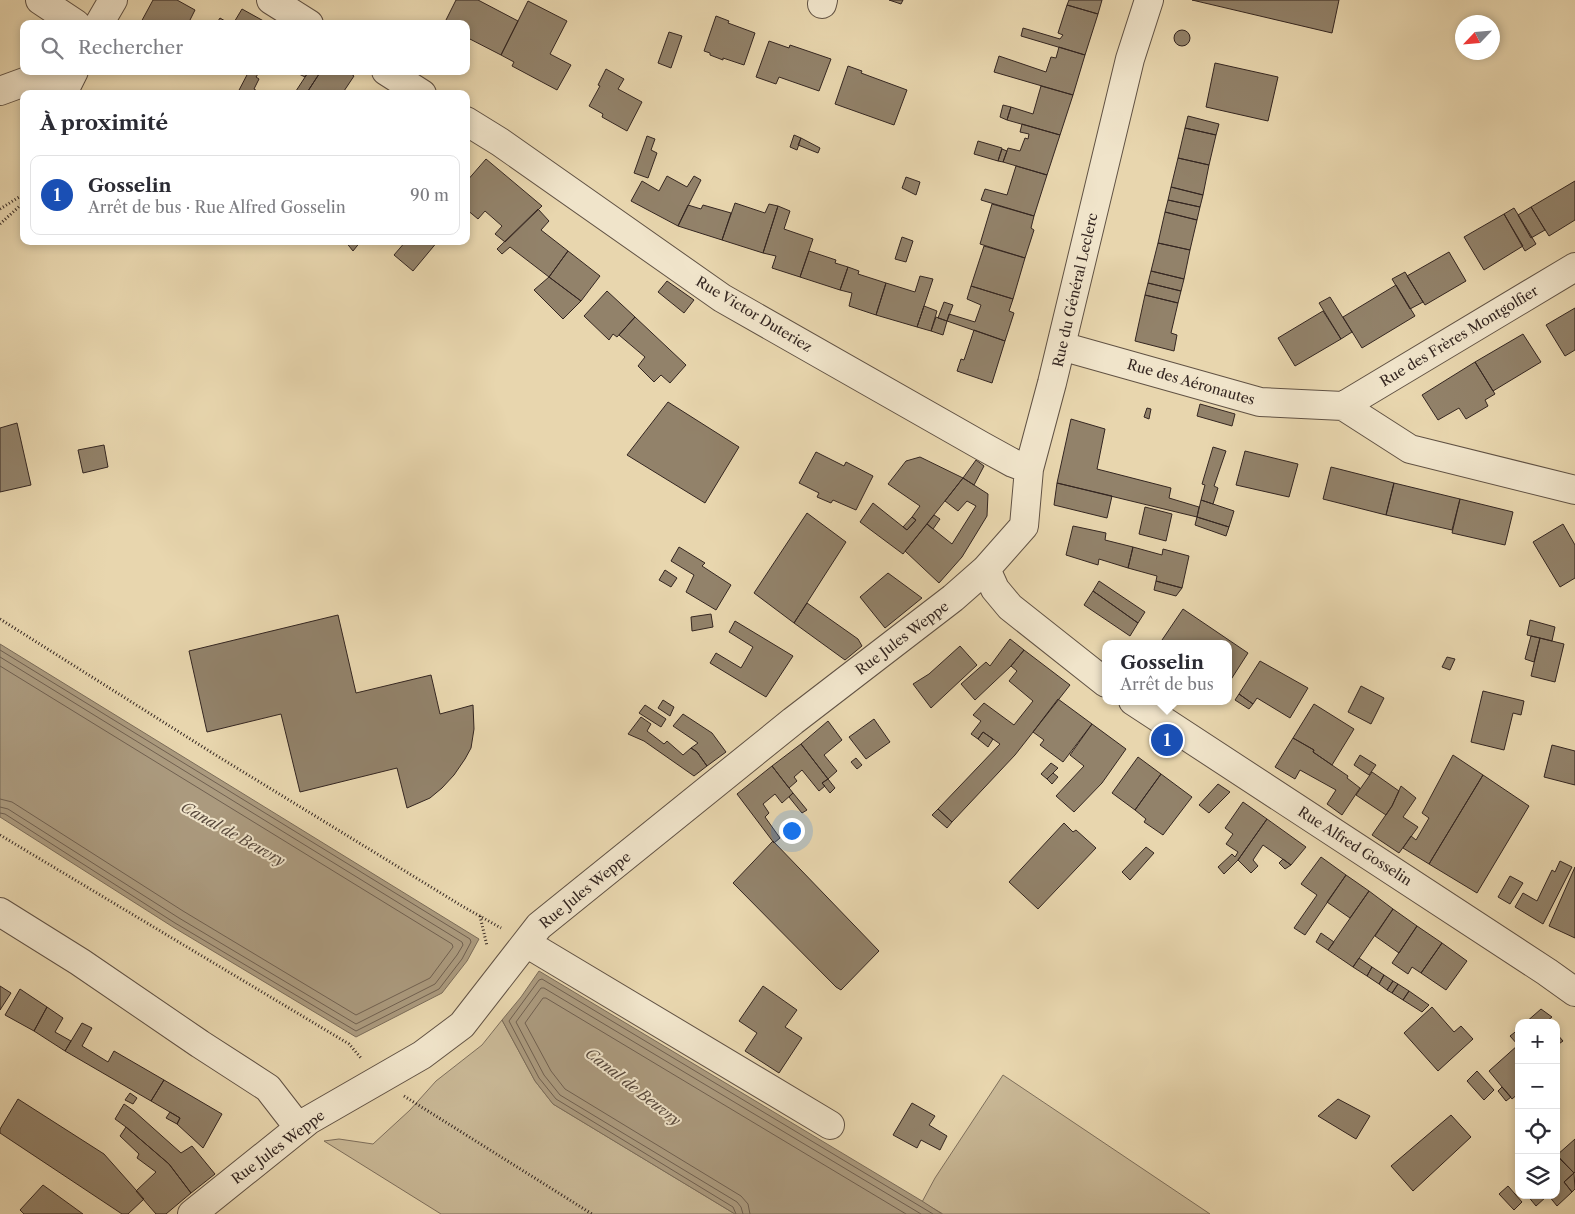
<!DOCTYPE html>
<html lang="fr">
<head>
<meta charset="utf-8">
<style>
  body { margin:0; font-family:"Libre Caslon Text",serif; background:#f7f7f7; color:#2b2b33 }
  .controls { position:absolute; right:15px; bottom:15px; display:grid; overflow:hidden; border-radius:10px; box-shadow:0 2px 8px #0003 }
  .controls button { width:45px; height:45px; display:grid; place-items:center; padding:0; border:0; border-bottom:1px solid #e1e1e2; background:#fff; color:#2b2b33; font:25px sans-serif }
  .compass { position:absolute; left:1455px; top:15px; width:45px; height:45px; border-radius:50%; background:#fff; box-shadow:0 2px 8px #0003; rotate:244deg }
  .you { position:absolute; left:791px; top:830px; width:18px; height:18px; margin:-12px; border:4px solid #fff; border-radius:50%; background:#1a73e8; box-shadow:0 0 0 8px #1a73e833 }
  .badge { display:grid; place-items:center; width:32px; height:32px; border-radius:50%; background:#8f2418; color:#fff; font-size:16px; font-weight:700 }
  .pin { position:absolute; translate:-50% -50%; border:2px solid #fff; box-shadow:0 1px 5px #0006 }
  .popup { position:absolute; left:1102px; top:640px; width:130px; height:65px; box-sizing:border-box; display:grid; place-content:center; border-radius:10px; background:#fff; filter:drop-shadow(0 1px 4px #0005); font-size:16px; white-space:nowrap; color:#7c7c81 }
  .popup b { font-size:19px; color:#2b2b33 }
  .popup::after { content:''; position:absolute; left:50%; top:100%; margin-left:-10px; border:10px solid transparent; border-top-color:#fff }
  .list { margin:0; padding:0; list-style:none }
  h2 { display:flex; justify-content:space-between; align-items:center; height:65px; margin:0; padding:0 20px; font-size:21px }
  h2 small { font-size:16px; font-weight:400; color:#7c7c81 }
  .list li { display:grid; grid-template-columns:32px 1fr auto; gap:15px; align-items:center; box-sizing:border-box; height:80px; margin:0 10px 10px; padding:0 10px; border:1px solid #e1e1e2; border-radius:10px }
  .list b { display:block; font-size:19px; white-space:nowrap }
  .list p { margin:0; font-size:16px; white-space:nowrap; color:#7c7c81 }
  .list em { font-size:16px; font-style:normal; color:#7c7c81 }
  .icon { flex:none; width:28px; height:28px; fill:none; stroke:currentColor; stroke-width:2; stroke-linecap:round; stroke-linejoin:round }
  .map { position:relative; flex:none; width:1575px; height:1214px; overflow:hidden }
  .search { position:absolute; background:#fff; box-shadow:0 2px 8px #0003; left:20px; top:20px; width:450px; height:55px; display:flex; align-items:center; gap:12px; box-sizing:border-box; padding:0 18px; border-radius:10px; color:#7c7c81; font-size:19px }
  .panel { position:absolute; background:#fff; box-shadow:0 2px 8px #0003; left:20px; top:90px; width:450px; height:155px; border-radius:10px }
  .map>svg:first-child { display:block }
</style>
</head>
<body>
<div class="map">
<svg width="1575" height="1214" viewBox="0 0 1575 1214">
  <rect width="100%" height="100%" fill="#e8d6ae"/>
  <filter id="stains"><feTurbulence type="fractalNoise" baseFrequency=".004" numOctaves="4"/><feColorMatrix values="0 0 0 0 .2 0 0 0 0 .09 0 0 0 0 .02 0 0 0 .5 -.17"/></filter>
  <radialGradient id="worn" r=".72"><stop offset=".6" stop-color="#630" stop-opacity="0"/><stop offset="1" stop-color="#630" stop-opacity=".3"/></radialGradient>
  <path fill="#c9b896" stroke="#7e6f5c" d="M502,1020l33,61 18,23 182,110h-294l-117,-73 15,-2 34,5 37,-34 26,-29 46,-36z
    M1003,1075l207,139h-267l-21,-12 13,-24z"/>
  <path fill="#ab9a7e" stroke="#7b6c59" d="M0,644l479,295 -12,22 -25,32 -86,44 -183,-110 -173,-110z
    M539,971l383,230 20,13h-207l-182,-110 -18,-23 -33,-61 19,-23z"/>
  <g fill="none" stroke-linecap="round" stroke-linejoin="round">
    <path stroke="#706050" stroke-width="1" d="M0,650l470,289 1,3 -9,17 -23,30 -83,42 -181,-108 -170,-109 -5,-1
      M0,657l462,285 1,3 -6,10 -22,29 -79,40 -177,-106 -171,-109 -8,-2
      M0,666l452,278 1,3 -23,31 -74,37 -173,-104 -171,-109 -12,-3
      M736,1214l-3,-7 -177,-108 -17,-21 -30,-57 30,-41 3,-1 391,235
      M743,1214l-2,-7 -4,-5 -177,-107 -16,-20 -28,-53 25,-34h3l377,226
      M750,1214l-2,-10 -7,-8 -176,-107 -14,-18 -26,-48 18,-25h3l360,216"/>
  </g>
  <path fill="#92826a" stroke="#342621" d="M153,0h24l18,10 -7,14h-48z
    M456,0h22l40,21 -17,34 -35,-18v-13h-22z
    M889,0h14l-2,4z
    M1069,0h33l-4,14 -31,-9z
    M1192,0h147l-7,33z
    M528,1l39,20 -17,33 21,11 -14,25 -45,-24 2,-4 -13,-7z
    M1067,5l31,9 -13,41 -64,-19 2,-8 37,11 3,-4 -5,-2z
    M242,9l27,15h-36z
    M716,16l13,5 -1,2 27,10 -11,32 -21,-7v2l-13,-5v-2l-6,-2z
    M220,18l10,6h-14z
    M1174 38a8 8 0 1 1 16 0a8 8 0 1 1-16 0Z
    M669,32l13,4 -11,32 -13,-5z
    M769,41l20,7 1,-3 41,14 -12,32 -40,-14 -3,7 -20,-7z
    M1059,47l26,8 -12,40 -79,-23 5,-16 47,16 5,-15 5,1z
    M1215,63l63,14 -10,44 -62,-14z
    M848,66l14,5 -1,2 46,17 -13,35 -59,-21z
    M606,69l18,10 -6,10 24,13 -15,29 -25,-14 1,-3 -14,-8 11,-20 -2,-1z
    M249,71h11l-4,6 3,2 -5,10 8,5h-25z
    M293,71h16l-4,6z
    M309,71h12l-15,23h-12z
    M321,71h26l7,5 -12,18h-36z
    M1041,86l32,9 -13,40 -53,-15 4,-13 22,7z
    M1003,105l8,2 -4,13 -7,-3z
    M1188,116l31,8 -3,11 -31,-7z
    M1022,124l38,11 -13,40 -44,-13 5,-14 12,3 5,-13 3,1 1,-5 -9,-2z
    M1185,128l31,7 -7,30 -31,-7z
    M794,135l7,3 -4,12 -7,-3z
    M647,136l8,3 -4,11 6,3 -9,25 -14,-5z
    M801,138l19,10 -2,5 -20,-8z
    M978,141l24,7 -4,13 -24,-7z
    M1002,149l5,2 -4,11 -5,-1z
    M1178,158l31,7 -6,30 -32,-8z
    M486,159l56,47 -37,36 -10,-8 7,-8 -17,-15 -7,8 -12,-10v-27z
    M1016,166l31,9 -13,41 -53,-16 4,-11 22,6z
    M667,176l20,11 7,-11 7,4 -23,46 -47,-25 11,-20 17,10z
    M906,177l14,5 -4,13 -14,-7z
    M1575,181v39l-26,16 -18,-29z
    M1171,187l32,8 -3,12 -32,-7z
    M1168,200l32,7 -3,13 -32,-8z
    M735,203l30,10 4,-9 9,2 -15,47 -41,-13z
    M992,204l42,12 -3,12 3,2 -9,28 -45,-14z
    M688,205l13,4 2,-4 28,8 -9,27 -44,-14z
    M778,206l12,5 -6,18 29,10 -13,38 -28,-9 4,-12 -13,-3z
    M1531,207l14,23 -14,8 -13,-23z
    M1514,208l22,36 -11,7 -21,-37z
    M538,209l11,12 -8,9 27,21 -19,26 -39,-30 -8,7 -5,-5z
    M1165,212l32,8 -7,30 -32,-7z
    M1504,214l19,32 -39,24 -20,-33z
    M902,237l11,4 -7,21 -11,-3z
    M345,241h16l-8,10z
    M406,241h32l-25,30 -19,-16z
    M1158,243l32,7 -6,29 -33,-8z
    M984,246l41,12 -12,41 -42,-13z
    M568,251l32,25 -19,25 -32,-24z
    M809,251l27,9 -1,3 13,4 -8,23 -40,-13z
    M1449,252l17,29 -41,24 -18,-29z
    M848,267l11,4 -1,3 28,9 -10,32 -27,-9 3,-13 -12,-3z
    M1151,271l33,8 -3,12 -33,-8z
    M1405,272l18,30 -13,7 -18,-30z
    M920,276l13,3 -16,48 -41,-12 10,-32 29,9z
    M549,277l32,24 -18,18 -29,-29z
    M667,281l27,19 -10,13 -26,-21z
    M1148,283l33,8 -3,12 -33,-8z
    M1396,285l19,31 -53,32 -19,-31z
    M971,286l42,13 -4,12 5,2 -9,28 -58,-20 2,-7 26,8 6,-17 -14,-6z
    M607,291l28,26 -18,20 -4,-3 -4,6 -25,-24z
    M1145,295l33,8 -7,30 6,2 -3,16 -39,-10z
    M1330,297l22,35 -11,7 -22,-36z
    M944,302l9,3 -6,16 -9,-3z
    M924,306l13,5 -6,20 -14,-4z
    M1575,308v42l-10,6 -19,-31z
    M1323,311l18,28 -46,27 -17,-28z
    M635,317l51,48 -16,18 -9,-8 -7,7 -16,-16 7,-9 -26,-22z
    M936,317l11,4 -4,14 -12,-4z
    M974,330l31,11 -13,42 -35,-12 4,-12 3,1z
    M1523,334l18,28 -48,29 -18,-29z
    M1475,362l20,32 -10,6 3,6 -22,13 -7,-11 -21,12 -16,-25z
    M668,402l71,45 -34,56 -78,-48z
    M1200,404l35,10 -3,12 -35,-10z
    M1147,408l4,1 -2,10 -5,-2z
    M1071,419l34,10 -8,40 74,19 -2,10 30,9 -2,10 -140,-34z
    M17,423l14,62 -31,7v-64z
    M104,445l4,22 -25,6 -5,-23z
    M1213,447l13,4 -12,35 4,2 -5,16 -12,-4 4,-15 -3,-1z
    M1245,451l53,13 -9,33 -53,-12z
    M816,452l28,14 2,-4 27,14 -17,34 -23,-10 -2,3 -14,-6 2,-4 -20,-10z
    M920,457l43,21 -60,76 -43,-32 13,-19 34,27 9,-10 -4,-3 8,-11 -32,-22 18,-23z
    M976,460l8,6 -10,19 -11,-7z
    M1331,467l63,16 -8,32 -63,-16z
    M963,478l25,16 -1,22 -25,41 -23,26 -34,-32 22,-27 25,20 24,-38 -9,-5 -9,10 -13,-10z
    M1057,483l55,13 -5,22 -53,-13z
    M1394,483l66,16 -8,31 -66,-15z
    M1460,499l53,13 -8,33 -53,-12z
    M1201,500l33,11 -5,16 -32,-10z
    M1145,507l27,7 -6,27 -27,-7z
    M807,513l39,29 -52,81 -40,-30z
    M934,515l6,4 -7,10 -6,-5z
    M912,517l4,3 -9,10 -4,-3z
    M1197,517l32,10 -3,9 -31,-11z
    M1563,524l12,21v33l-15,9 -27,-45z
    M1073,526l33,7 -1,7 28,7 -5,21 -29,-9 -1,6 -32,-10z
    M679,547l26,16 -3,3 29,19 -15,25 -30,-18 8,-17 -23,-14z
    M1133,547l29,8 1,-6 26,7 -7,32 -26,-7 1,-5 -29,-8z
    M665,570l12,8 -6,9 -12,-7z
    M888,573l34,25 -37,30 -25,-31z
    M1099,581l46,31 -7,11 -45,-32z
    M1156,581l26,7 -6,8 -22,-6z
    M1093,591l45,32 -8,13 -46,-31z
    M807,603l51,36 4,7 -17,14 -51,-37z
    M1183,609l65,44 -18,28 -2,-2v-35h-60l-6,-4z
    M711,614l2,13 -21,4 -1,-14z
    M338,615l18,78 75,-18 9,39 33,-9 1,24 -3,19 -6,11 -11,16 -12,13 -12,10 -23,10 -10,-40 -97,24 -19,-78 -74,18 -18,-81z
    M1530,620l25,7 -3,14 -25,-6z
    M735,621l58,35 -27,41 -56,-34 6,-10 25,15 12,-21 -24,-15z
    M1531,636l9,2 -6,24 -9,-3z
    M1540,638l24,6 -9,38 -24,-6z
    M1010,639l14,11 -13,16 -36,34 -14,-16 25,-22 4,4z
    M960,646l17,19 -46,43 -18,-24 16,-10z
    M1024,650l46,35 -55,70 -63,67 -14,-13 62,-65 -17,-12 -5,7 -7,-5 10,-13 -8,-6 11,-12 30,22 19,-24 -24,-20 8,-10 -6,-5z
    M1447,657l8,2 -5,11 -8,-3z
    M1260,661l48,27 -18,30 -33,-20 -4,6 -14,-10z
    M1361,686l23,12 -13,26 -23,-12z
    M1483,691l41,10 -3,14 -8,-2 -9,37 -33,-8z
    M1239,694l14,10 -4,5 -14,-9z
    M1058,699l34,25 -29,38 -23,-17 4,-5 -11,-8z
    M663,700l11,7 -4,9 -12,-8z
    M1314,704l40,25 -22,36 -19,-13 1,-2 -21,-12z
    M645,705l21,14 -5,8 -22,-14z
    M683,714l29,19 14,19 -19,14 -10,-14 -6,-4 7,-5 -25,-17z
    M641,717l10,7 -4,7 17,13 3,-3 16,14 8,-7 6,4 10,14 -13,10 -50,-35 -16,-7z
    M874,719l16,23 -24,17 -17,-22z
    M828,721l14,19 -18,15 13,16 -9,8 -27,-35z
    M1092,724l34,25 -24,34 -28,29 -18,-16 28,-30 -14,-11z
    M983,732l10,7 -5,8 -10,-8z
    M1293,738l21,12 -1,2 35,24 -1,2 13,10 -18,27 -15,-11 9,-14 -36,-20 -5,9 -20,-12z
    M801,744l27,35 -6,4 3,3 -6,5 -17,-21 -8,7 3,4 -8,7 -17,-22z
    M1552,745l23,6v34l-31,-8z
    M1360,755l16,10 -7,10 -15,-10z
    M1453,755l30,20 -54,89 -26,-16 8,-12 5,4 13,-22 -7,-5z
    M1138,757l23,17 -26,36 -23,-17z
    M856,758l6,7 -5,4 -6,-7z
    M1051,763l7,5 -11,11 -6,-5z
    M772,766l21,27 -11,10 -7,-9 -12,10 6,9 -4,4 15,21 -6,5 -37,-49z
    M1372,772l27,19 -7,15 -6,9 -30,-20z
    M1053,773l5,4 -6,7 -5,-5z
    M1161,774l31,23 -29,38 -19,-13 2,-3 -11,-9z
    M1483,775l46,31 -52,87 -48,-29z
    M828,779l7,9 -5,5 -8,-10z
    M1218,784l12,8 -21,21 -10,-8z
    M1401,786l15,12 -13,19 15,10 -19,26 -27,-18 20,-29z
    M793,793l14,17 -5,3 -13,-16z
    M1243,802l24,17 -29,41 -14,14 -6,-7 14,-13 3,3 3,-5 -12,-8 7,-10 -8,-6z
    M938,809l14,13 -5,6 -15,-13z
    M1267,819l39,28 -15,18 -28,-20 -10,15 5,6 -7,7 -13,-13z
    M1064,823l9,9 3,-2 20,18 -58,61 -29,-27z
    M773,841l106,110 -38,39 -5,-3 -103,-104z
    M1146,847l8,6 -24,27 -8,-8z
    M1321,857l25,18 -41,60 -11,-7 23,-33 -16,-11z
    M1283,859l8,6 -6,4 -6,-6z
    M1560,861l12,6 -29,57 -28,-17 8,-14 14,8 15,-31 3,2z
    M1575,867v71l-26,-12z
    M1346,875l23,16 -19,27 -23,-16z
    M1510,876l13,7 -13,21 -12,-7z
    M1369,891l24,18 -40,58 -25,-17z
    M1393,909l24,17 -18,27 -24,-17z
    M1417,926l25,17 -21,30 -9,-6 -4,7 -16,-11z
    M1321,933l13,9 -6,8 -12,-8z
    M1442,943l25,18 -21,29 -25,-17z
    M1359,958l13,9 -5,9 -14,-9z
    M1372,967l12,8 -5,9 -12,-8z
    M1384,975l9,6 -6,9 -8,-6z
    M1393,981l5,3 -6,9 -5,-3z
    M1398,984l11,7 -6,9 -11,-7z
    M0,986l11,7 -11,17z
    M763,986l34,24 -12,17 17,11 -23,35 -34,-22 12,-18 -18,-12z
    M20,989l27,18 -13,24 -29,-16z
    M1409,991l20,14 -7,7 -19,-12z
    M47,1007l16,11 -8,14 16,9 -6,10 -31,-20z
    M1432,1007l22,25 7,-6 12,13 -35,32 -34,-38z
    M1541,1009l11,8 -5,4 1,2h-23z
    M82,1023l10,5 -10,18 26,16 6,-11 50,29 -13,21 -86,-50z
    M1519,1029v64l-7,6 -23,-28 29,-26 -8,-9z
    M1556,1033l7,8 -7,5z
    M1477,1071l17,19 -10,10 -17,-19z
    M164,1080l58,34 -19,34 -26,-24 3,-6 -29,-17z
    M1502,1087l9,10 -5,4 -8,-10z
    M130,1093l7,5 -4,6 -8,-4z
    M18,1099l86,55 40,45 -16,15h-6l-122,-81v-4z
    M1338,1099l32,17 -14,23 -38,-23z
    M912,1103l23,13 -6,9 18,11 -7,14 -19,-10 -4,8 -24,-13z
    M124,1104l10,7 47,42 11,-7 23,28 -24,19 -22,-29 -43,-37 -11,-8z
    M170,1112l10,6 -3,6 -11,-6z
    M1451,1115l20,22 -58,54 -22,-25z
    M126,1127l43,37 22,29 -25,21h-10l-20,-23 20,-19 -19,-14 2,-4 -19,-18z
    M1575,1139v33l-1,1 -17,-18z
    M1556,1155l18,18 -10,9 8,10 -15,14 -8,-10 -2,2 -1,-1 -10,9 -9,-11h29z
    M1574,1173l1,16 -3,3 -8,-10z
    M43,1185l40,29h-59l-4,-4z
    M1508,1186l14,16 -8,8 -15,-16z"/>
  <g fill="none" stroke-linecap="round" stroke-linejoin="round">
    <g stroke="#615244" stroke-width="30">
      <path id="minor" d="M40,0l36,24
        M271,0l38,24
        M822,4l1,-4
        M99,24l14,-24
        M386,71l36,23
        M0,91l41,-15 24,13 9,-18
        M466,121l34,21 222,156 260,148 31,17 16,6
        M1061,346l199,56 83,4 67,43 165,41
        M1343,406l232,-139
        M986,569l9,20 15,18 96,76
        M1133,701l414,271 28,20
        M0,912l80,50 120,82 68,44 31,40
        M526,943l304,182
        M192,1214l117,-94 113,-65 40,-30 77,-99 254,-205 160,-123 33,-29 38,-43 5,-57 23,-86 78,-324 19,-59"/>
    </g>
    <path stroke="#342621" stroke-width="3" stroke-dasharray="1 2.5" stroke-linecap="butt" d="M0,209l24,-15
      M0,224l24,-22
      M0,619l214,135 248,152 39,22
      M0,835l349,209 12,14
      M480,916l7,30
      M404,1096l188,118"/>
    <use href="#minor" stroke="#f0e4ca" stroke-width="28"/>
  </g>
  <g text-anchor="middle" stroke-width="4" stroke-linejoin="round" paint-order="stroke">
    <g font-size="14" fill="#342621" stroke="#f0e4ca">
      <text transform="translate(1075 290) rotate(-77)" y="5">Rue du Général Leclerc</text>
      <text transform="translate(754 314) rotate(31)" y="5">Rue Victor Duteriez</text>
      <text transform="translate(1459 336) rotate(-31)" y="5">Rue des Frères Montgolfier</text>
      <text transform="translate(1191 382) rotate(16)" y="5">Rue des Aéronautes</text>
      <text transform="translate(902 638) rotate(-37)" y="5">Rue Jules Weppe</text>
      <text transform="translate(1355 846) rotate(33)" y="5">Rue Alfred Gosselin</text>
      <text transform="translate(585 890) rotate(-39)" y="5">Rue Jules Weppe</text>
      <text transform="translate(278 1147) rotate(-37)" y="5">Rue Jules Weppe</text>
    </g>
    <g font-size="15" font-style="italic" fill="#58493d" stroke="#f0e4ca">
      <text transform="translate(233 834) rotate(29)" y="5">Canal de Beuvry</text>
      <text transform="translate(633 1087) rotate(38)" y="5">Canal de Beuvry</text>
    </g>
  </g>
  <rect width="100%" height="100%" filter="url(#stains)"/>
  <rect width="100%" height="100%" fill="url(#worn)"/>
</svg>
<div class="controls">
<button>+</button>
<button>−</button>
<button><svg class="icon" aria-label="locate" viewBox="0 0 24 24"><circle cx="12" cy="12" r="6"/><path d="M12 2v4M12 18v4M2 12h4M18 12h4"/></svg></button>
<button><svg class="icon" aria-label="layers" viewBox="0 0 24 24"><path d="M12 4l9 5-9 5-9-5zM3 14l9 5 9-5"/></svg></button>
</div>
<svg class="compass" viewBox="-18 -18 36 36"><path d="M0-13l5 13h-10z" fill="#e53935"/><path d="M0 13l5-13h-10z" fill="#7c7c81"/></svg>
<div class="you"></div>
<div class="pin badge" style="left:1167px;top:740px;background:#1a4fb4">1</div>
<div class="popup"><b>Gosselin</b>Arrêt de bus</div>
<div class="search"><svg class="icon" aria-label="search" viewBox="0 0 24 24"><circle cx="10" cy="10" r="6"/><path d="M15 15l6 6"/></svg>Rechercher</div>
<section class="panel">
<h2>À proximité<small></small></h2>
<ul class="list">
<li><span class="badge" style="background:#1a4fb4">1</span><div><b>Gosselin</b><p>Arrêt de bus · Rue Alfred Gosselin</p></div><em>90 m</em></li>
</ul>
</section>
</div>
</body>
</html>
